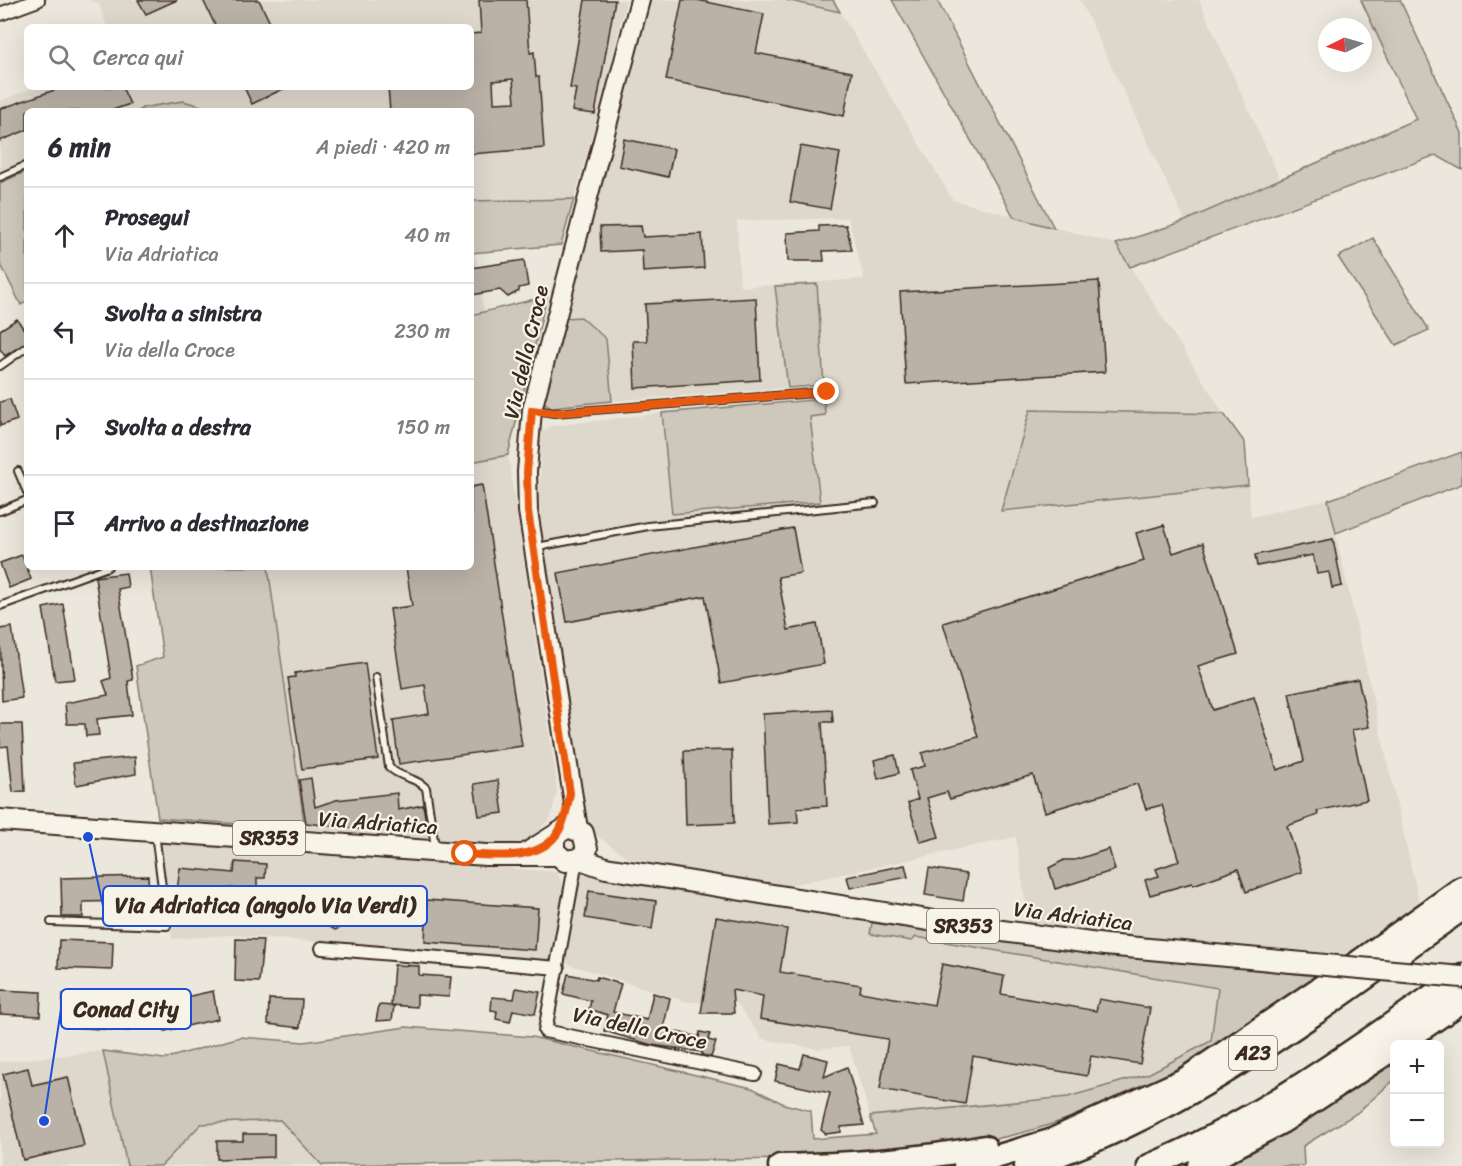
<!DOCTYPE html>
<html lang="it">
<head>
<meta charset="utf-8">
<style>
  body { margin:0; font-family:Sriracha,sans-serif; background:#f7f7f7; color:#2b2b33 }
  .controls { position:absolute; right:18px; bottom:18px; display:grid; overflow:hidden; border-radius:9px; box-shadow:0 6px 24px #0002 }
  .controls button { width:54px; height:54px; display:grid; place-items:center; padding:0; border:0; border-bottom:2px solid #e1e1e2; background:#fff; color:#2b2b33; font:30px sans-serif }
  .compass { position:absolute; left:1318px; top:18px; width:54px; height:54px; border-radius:50%; background:#fff; box-shadow:0 6px 24px #0002; rotate:265deg }
  .stop { position:absolute; width:18px; height:18px; margin:-14px; border:4px solid #ea580c; border-radius:50%; background:#fff }
  .stop.end { background:#ea580c; border-color:#fff; box-shadow:0 2px 6px #0008 }
  .list { margin:0; padding:0; list-style:none }
  h2 { display:flex; justify-content:space-between; align-items:center; height:78px; margin:0; padding:0 24px; font-size:26px }
  h2 small { font-size:20px; font-weight:400; color:#7c7c81 }
  .list li { display:grid; grid-template-columns:39px 1fr auto; gap:18px; align-items:center; box-sizing:border-box; height:96px; padding:0 24px; border-top:2px solid #e1e1e2 }
  .list b { display:block; font-size:22px; white-space:nowrap }
  .list p { margin:0; font-size:20px; white-space:nowrap; color:#7c7c81 }
  .list em { font-size:20px; font-style:normal; color:#7c7c81 }
  .icon { flex:none; width:33px; height:33px; fill:none; stroke:currentColor; stroke-width:2; stroke-linecap:round; stroke-linejoin:round }
  .map { position:relative; flex:none; width:1462px; height:1166px; overflow:hidden }
  .search { position:absolute; background:#fff; box-shadow:0 6px 24px #0002; left:24px; top:24px; width:450px; height:66px; display:flex; align-items:center; gap:15px; box-sizing:border-box; padding:0 21px; border-radius:9px; color:#7c7c81; font-size:22px }
  .panel { position:absolute; background:#fff; box-shadow:0 6px 24px #0002; left:24px; top:108px; width:450px; height:462px; border-radius:9px }
  .map>svg:first-child { display:block }
</style>
</head>
<body>
<div class="map">
<svg width="1462" height="1166" viewBox="0 0 1462 1166">
  <rect width="100%" height="100%" fill="#ece7dc"/>
  <filter id="ink" filterUnits="userSpaceOnUse"><feTurbulence type="fractalNoise" baseFrequency=".0167" numOctaves="2"/><feDisplacementMap in="SourceGraphic" scale="12" xChannelSelector="R" yChannelSelector="G"/><feConvolveMatrix kernelMatrix="1 2 1 2 8 2 1 2 1" color-interpolation-filters="sRGB"/></filter>
  <g filter="url(#ink)">
    <path fill="#ddd7cc" fill-rule="evenodd" d="M89,0h537l-21,90 -31,109 -103,3v-91h-252l-36,-10 -41,7 -3,3h-112v60l-27,12v-82l36,-14h435v-60h-364l-8,-23z
      M646,0h140l54,12 113,188 163,44 108,170 -194,-4 -28,100 246,-25 3,32 77,-17 92,406 -67,48 -233,-17 -91,-9 -13,-91 -244,52 -144,-31 -31,-22 -14,-23 -16,-89 -25,-188 -3,-35 3,-69 10,-6 110,-13 10,101 138,-98 15,-1 -2,-30 -211,16 -6,-62 -41,-21zM848,218l16,61 -124,8 -3,-66z
      M1080,0h119l82,181 -96,40z
      M471,253h4l9,59 -13,3z
      M508,455l48,323 1,15 -7,26 -17,17 -13,6 -17,3 -198,-16 -37,-262h203v-105z
      M161,841l396,31 6,15 -13,74 -319,-26 -59,4z
      M581,874l291,49 -2,11 42,7 4,-4 303,51 -8,54 -63,32 -80,23 -198,19 -21,-70 -31,3 -56,-10 -25,-36 -49,-1 -123,-39z
      M103,1051l24,115h-127v-104z
      M280,1120l42,45 -161,1 40,-42z"/>
    <path fill="#cec8bc" stroke="#84796d" stroke-width="1.5" d="M786,0h47l7,12z
      M892,0h45l117,228 -40,-11z
      M1361,0h39l62,133v37l-26,-15 -306,112 -14,-23 69,-23 231,-102z
      M183,101l36,10h-80l3,-3z
      M27,171v130l-6,4 -21,-42v-80z
      M574,199l-13,46 -90,8v-52z
      M1373,238l56,92 -33,15 -58,-88z
      M817,284l7,101 -36,3 -13,-102z
      M547,296l-39,159 -37,7v-147z
      M581,317l25,22 6,62 -61,6 -8,-5 22,-84z
      M824,399l1,16 -15,2 10,85 -148,12 -10,-101z
      M1030,410l194,4 21,29 3,42 -247,26z
      M1462,452v32l-126,49 -8,-33z
      M150,567h118l37,262 -147,-11 -22,-152 27,-9z
      M872,923l229,30 224,24c-84,54 -166,110 -261,143 -121,42 -253,39 -379,40 -121,2 -242,3 -363,5l-42,-45 -79,4 -40,42h-34l-24,-115 61,8 76,-22 64,5 102,-15 126,10 220,51 32,16 27,7 2,28 63,-5 -6,-18 198,-19 80,-23 63,-33 7,-53 -302,-51 -4,4 -42,-7z
      M1394,1064v16l-37,33 -54,33 1,20h-78l62,-34z"/>
    <path fill="#bab2a7" stroke="#3b2a1e" stroke-width="1.5" fill-rule="evenodd" d="M138,0h39l-31,14z
      M203,0h56l13,27h-56z
      M479,0h47l4,53 4,-1 2,25h3l5,71 -73,6v-43h-81l-2,-24h83v-53l10,-1zM513,79l2,23 -21,1 -1,-22z
      M585,0h30l-20,114 -23,-3 4,-22 -6,-1z
      M682,0h15l67,14 -8,39 96,19 -8,44 -178,-36z
      M63,87h59l8,17 -20,7h-83v19l-27,11v-32z
      M244,87h43l-35,17z
      M624,139l50,10 -6,28 -49,-11z
      M800,146l40,7 -10,56 -40,-7z
      M846,225l6,25 -29,1 1,10h-36l-1,-28 32,-2v-5z
      M641,226l2,11 59,-3 2,34 -61,4 -1,-22 -41,2 -1,-25z
      M524,260l4,26 -9,2v3l-11,6 -8,-7 -29,5v-27z
      M1099,281l6,91 -199,12 -6,-92z
      M756,298l4,82 -125,8 -2,-47h14l-2,-37z
      M17,319l10,15v8l-22,14 -5,-7v-19z
      M10,399l7,21 -17,6v-24z
      M482,485l40,261 -123,18 -6,-44 36,-6 -4,-29 -23,4 -12,-80 22,-3 -6,-39h65v-80z
      M1164,525l9,28 30,-10 35,111 -40,12 15,44 41,-13 23,73 27,-9 -15,-68 69,-14 11,48 -17,3 15,70 -50,11 1,4 -31,11 15,46 -56,20 -8,-23 -45,16 -1,-2 -42,12 -5,-15 14,-4 -3,-7 23,-8 -17,-56 -16,4 -9,-25 -92,28 -12,-37 -83,24 -3,-7 -20,6 12,39 -19,5 -12,-39 10,-4 -8,-29 15,-4 -3,-13 56,-16 -35,-114 201,-62 -8,-28z
      M793,528l8,45 -23,4 10,53 29,-6 7,40 -103,19 -16,-87 -138,26 -9,-49z
      M1333,539l9,47 -10,2 -3,-16 -12,2 -4,-19 -56,11 -2,-11z
      M22,555l9,24 -22,9 -9,-25z
      M126,573l2,14 -10,2 15,91 -5,1 4,34 -35,4 2,16 -13,1 -1,-12h-18l-2,-21 43,-8 -5,-14 8,-3 -16,-101z
      M63,604l12,75 -20,2 -12,-73z
      M12,627l10,71 -20,3 -2,-72z
      M365,663l13,96 -76,10 -14,-91 7,-1v-4z
      M832,710l1,12h-11l5,84 -30,2 1,14 -30,2 -5,-110z
      M0,724h22l3,67 -12,1 -5,-46 -8,1z
      M732,750l2,73 -48,2 -2,-74z
      M895,755l4,18 -21,6 -4,-19z
      M135,757l1,17 -60,11 -3,-22z
      M311,778l4,29 21,-7 61,-7 1,17 25,-5 4,22 -32,5 -1,-7 -35,4 -53,-6 -7,-43z
      M498,780l5,33 -24,3 -5,-32z
      M1109,849l6,21 -60,19 -6,-21 15,-8h11z
      M235,862l31,2 -1,14h-8v12l-27,-2 -1,6 -52,-3 3,-23 54,5z
      M905,865l3,12 -58,11 -3,-11z
      M929,868l38,6 -4,27 -38,-6z
      M148,876l2,39 -22,1v-15l-45,1v15h-21l-1,-39z
      M589,891l67,10 -4,28 -67,-11z
      M334,900l8,1 10,7 7,-6 9,1 -2,22 -16,-1 -15,6 -7,-4 -5,-9 1,-8z
      M427,900l111,8 -3,42 -110,-8z
      M716,917l71,12 -7,43 81,13 -1,7 74,13 8,-41 62,12 -3,18 95,17 3,-12 51,9 -10,56 -49,-8 -4,20 -114,-20 -8,48 -85,-15 8,-50 -128,-20 3,-23 -31,-6 2,23h-33z
      M236,939l27,1 -4,42 -24,-1z
      M59,940l54,2 -1,28 -54,-2z
      M394,965l25,1v9l32,2 -2,20 -32,-2v12l-26,-2z
      M568,974l28,6 1,-3 24,7 -8,28 34,8 6,-27 17,5 -7,31 36,8 1,-5 10,2 -2,6 8,2 -5,15 -9,-2v-3l-50,-7 -48,-14 4,-16 -19,-6 2,-8 -28,-7z
      M516,988l24,4 -5,22 -22,-4 -3,12 -14,-3 1,-8 -6,-1 1,-13 22,2z
      M0,990l41,2 -1,24 -40,-2z
      M213,991l5,28 -53,12 -6,-28z
      M63,994l21,1 -1,10 21,2h16v-10l21,1 -2,22h-10v11l-58,-4 1,-10 -10,-1z
      M269,999l33,1 -2,28 -32,-4z
      M379,1005l15,1 -2,14 -16,1z
      M804,1054l24,6 -4,17 23,-10 17,58 -23,2v5l-15,2 -5,-4 9,-37 -55,-12 4,-17 21,5z
      M28,1068l4,17 36,-8 16,69 -61,14 -20,-86z
      M243,1134h31v23l-57,2v-18h26z"/>
    <g fill="none" stroke-linecap="round" stroke-linejoin="round">
      <g stroke="#3b2a1e" stroke-width="10">
        <path id="service" d="M0,177l27,-12
          M0,366l27,-19
          M536,410l18,3 273,-21
          M18,471l9,21
          M0,511l27,-11
          M537,547l111,-21 227,-23
          M0,606l108,-39
          M376,677l13,90c10,11 27,10 37,21l9,59
          M51,922l116,4 -12,-93"/>
      </g>
      <g stroke="#3b2a1e" stroke-width="16">
        <path id="minor" d="M0,14l38,-14
          M576,861l-31,170 210,43
          M322,948l236,20"/>
      </g>
      <g stroke="#3b2a1e" stroke-width="22">
        <path id="secondary" d="M578,829l-50,-318 -1,-39 5,-62 108,-410"/>
      </g>
      <g stroke="#3b2a1e" stroke-width="24">
        <path id="primary" d="M0,820l486,35h71
          M524,855l44,-28 15,6 4,16 -7,10 -15,2 -11,-10v-14
          M580,859l26,9 353,57 146,20 187,17"/>
      </g>
      <g stroke="#3b2a1e" stroke-width="27">
        <path id="motorway" d="M1400,1044l62,-43
          M780,1166c69,-2 137,-6 205,-19
          M965,1166l85,-25 134,-61 176,-119 102,-73
          M1026,1166c162,-51 299,-161 436,-257
          M1149,1166c114,-47 213,-122 313,-191
          M1199,1166l84,-45 111,-73"/>
      </g>
      <use href="#service" stroke="#f7f3e8" stroke-width="6"/>
      <use href="#minor" stroke="#f7f3e8" stroke-width="12"/>
      <use href="#secondary" stroke="#f7f3e8" stroke-width="18"/>
      <use href="#primary" stroke="#f7f3e8" stroke-width="20"/>
      <use href="#motorway" stroke="#f7f3e8" stroke-width="22"/>
      <g stroke="#3b2a1e" stroke-width="24" stroke-linecap="butt">
        <path id="primary-bridge" d="M1292,962l170,15"/>
      </g>
      <use href="#primary-bridge" stroke="#f7f3e8" stroke-width="20"/>
    </g>
  </g>
  <g fill="none" stroke-linecap="round" stroke-linejoin="round" filter="url(#ink)">
    <path stroke="#ea580c" stroke-width="8" d="M465,854c31,2 78,8 95,-25 6,-11 8,-25 10,-36l-42,-282 -1,-39 5,-62 22,3 273,-21"/>
  </g>
  <g text-anchor="middle" stroke-width="4.5" stroke-linejoin="round" paint-order="stroke">
    <g fill="#f7f3e8" stroke="#73665b" stroke-width="1.5">
      <rect x="233" y="821" width="72" height="34" rx="4.5"/>
      <rect x="927" y="909" width="72" height="34" rx="4.5"/>
      <rect x="1229" y="1036" width="48" height="34" rx="4.5"/>
    </g>
    <g font-size="20" font-weight="bold" fill="#3b2a1e">
      <text x="269" y="845">SR353</text>
      <text x="963" y="933">SR353</text>
      <text x="1253" y="1060">A23</text>
    </g>
    <g font-size="21" fill="#3b2a1e" stroke="#f7f3e8">
      <text transform="translate(526 352) rotate(-77)" y="7">Via della Croce</text>
      <text transform="translate(378 823) rotate(4)" y="7">Via Adriatica</text>
      <text transform="translate(1073 916) rotate(7)" y="7">Via Adriatica</text>
      <text transform="translate(640 1028) rotate(12)" y="7">Via della Croce</text>
    </g>
  </g>
  <path fill="none" stroke="#1d4ed8" stroke-width="2" d="M88 837L103 906M44 1121L61 1009"/>
  <g fill="#1d4ed8" stroke="#f7f3e8" stroke-width="2">
    <circle cx="88" cy="837" r="6"/>
    <circle cx="44" cy="1121" r="6"/>
  </g>
  <g fill="#f7f3e8" stroke="#1d4ed8" stroke-width="2">
    <rect x="103" y="886" width="324" height="40" rx="6"/>
    <rect x="61" y="989" width="130" height="40" rx="6"/>
  </g>
  <g font-size="22" text-anchor="middle" font-weight="bold" fill="#3b2a1e">
    <text x="265" y="913">Via Adriatica (angolo Via Verdi)</text>
    <text x="126" y="1017">Conad City</text>
  </g>
</svg>
<div class="controls">
<button>+</button>
<button>−</button>
</div>
<svg class="compass" viewBox="-18 -18 36 36"><path d="M0-13l5 13h-10z" fill="#e53935"/><path d="M0 13l5-13h-10z" fill="#7c7c81"/></svg>
<div class="stop" style="left:465px;top:854px"></div>
<div class="stop end" style="left:827px;top:392px"></div>
<div class="search"><svg class="icon" aria-label="search" viewBox="0 0 24 24"><circle cx="10" cy="10" r="6"/><path d="M15 15l6 6"/></svg>Cerca qui</div>
<section class="panel">
<h2>6 min<small>A piedi · 420 m</small></h2>
<ul class="list">
<li><svg class="icon" aria-label="ahead" viewBox="0 0 24 24"><path d="M12 20V5M6 11l6-6 6 6"/></svg><div><b>Prosegui</b><p>Via Adriatica</p></div><em>40 m</em></li>
<li><svg class="icon" aria-label="left" viewBox="0 0 24 24"><path d="M17 20v-9H6M10 6l-5 5 5 5"/></svg><div><b>Svolta a sinistra</b><p>Via della Croce</p></div><em>230 m</em></li>
<li><svg class="icon" aria-label="right" viewBox="0 0 24 24"><path d="M7 20v-9h11M14 6l5 5-5 5"/></svg><div><b>Svolta a destra</b></div><em>150 m</em></li>
<li><svg class="icon" aria-label="arrive" viewBox="0 0 24 24"><path d="M6 21V4h12l-3 4 3 4H6"/></svg><div><b>Arrivo a destinazione</b></div></li>
</ul>
</section>
</div>
</body>
</html>
